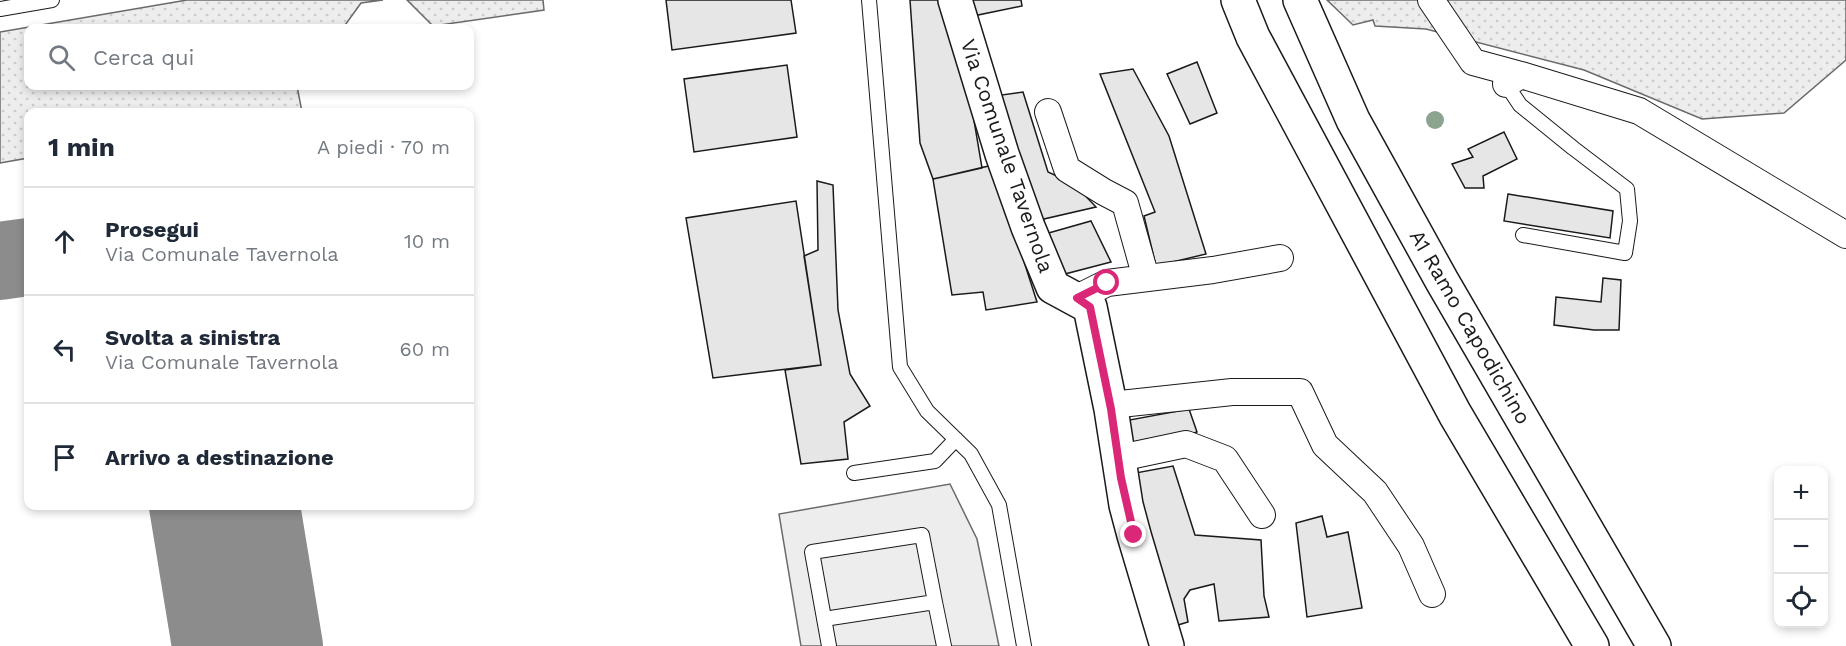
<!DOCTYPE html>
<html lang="it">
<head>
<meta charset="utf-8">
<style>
  body { margin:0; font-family:"Work Sans",sans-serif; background:#f6f6f7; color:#1f2937 }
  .controls { position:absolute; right:18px; bottom:18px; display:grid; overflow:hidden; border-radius:12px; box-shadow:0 3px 9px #0003 }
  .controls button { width:54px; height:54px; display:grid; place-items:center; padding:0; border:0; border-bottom:2px solid #e0e1e3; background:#fff; color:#1f2937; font:30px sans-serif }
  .stop { position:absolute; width:18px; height:18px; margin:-14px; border:4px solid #db2777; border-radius:50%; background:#fff }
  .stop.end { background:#db2777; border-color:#fff; box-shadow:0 2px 6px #0008 }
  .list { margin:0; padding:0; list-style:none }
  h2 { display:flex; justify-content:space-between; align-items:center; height:78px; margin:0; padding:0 24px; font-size:26px }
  h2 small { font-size:20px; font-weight:400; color:#747a83 }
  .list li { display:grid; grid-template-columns:39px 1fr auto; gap:18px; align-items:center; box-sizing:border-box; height:108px; padding:0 24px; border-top:2px solid #e0e1e3 }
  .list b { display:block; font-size:22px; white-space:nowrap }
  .list p { margin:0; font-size:20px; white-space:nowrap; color:#747a83 }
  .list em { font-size:20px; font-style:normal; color:#747a83 }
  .icon { flex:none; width:33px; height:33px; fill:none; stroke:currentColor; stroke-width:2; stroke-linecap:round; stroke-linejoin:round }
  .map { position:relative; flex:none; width:1846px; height:646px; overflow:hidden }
  .search { position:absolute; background:#fff; box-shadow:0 3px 9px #0003; left:24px; top:24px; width:450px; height:66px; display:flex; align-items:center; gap:15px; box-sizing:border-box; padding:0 21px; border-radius:12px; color:#747a83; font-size:22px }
  .panel { position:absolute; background:#fff; box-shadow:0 3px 9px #0003; left:24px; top:108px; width:450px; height:402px; border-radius:12px }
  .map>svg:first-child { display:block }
</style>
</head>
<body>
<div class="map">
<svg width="1846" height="646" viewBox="0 0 1846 646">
  <defs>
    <pattern id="grass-dots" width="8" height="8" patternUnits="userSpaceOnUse" patternTransform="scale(1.5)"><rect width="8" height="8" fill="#ededed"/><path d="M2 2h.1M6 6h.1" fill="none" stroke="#cbcbcb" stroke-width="1.8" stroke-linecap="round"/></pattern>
  </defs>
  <rect width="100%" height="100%" fill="#fff"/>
  <path fill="url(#grass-dots)" stroke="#6a6a6a" stroke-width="1.5" d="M187,0h196l-22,3 -18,25h-315v58h269l5,26h-274v46l-28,5v-131z
    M407,0h136l1,10 -111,16z
    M1327,0h519v60l-62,53 -82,6 -118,-49 -158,-41 -51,-3 -2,-6 -20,5z"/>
  <path fill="#ededed" stroke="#6a6a6a" stroke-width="1.5" d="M950,484l27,55 22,107h-198l-22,-132z"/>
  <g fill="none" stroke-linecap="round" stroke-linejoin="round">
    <path stroke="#8c8c8c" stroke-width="78" d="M0,261l28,-4
      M188,506l23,140
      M261,506l23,140"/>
  </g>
  <path fill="#e6e6e6" stroke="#1a1a1a" stroke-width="1.5" d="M666,0h125l5,33 -124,17z
    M910,0h31l28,91 13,77 -49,11 -13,-36z
    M969,0h52l1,6 -49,10z
    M1197,62l20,51 -27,11 -23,-50z
    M787,65l10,72 -103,15 -10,-73z
    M1133,69l36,67 37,118 -50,12 -12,-50 11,-4 -55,-138z
    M1023,92l25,80 26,12 22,23 -61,14 -41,-125z
    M1504,132l13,27 -34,17 1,12h-19l-13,-24 21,-7 -5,-8z
    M993,165l44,137 -51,8 -3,-18 -31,3 -19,-116z
    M817,181l16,4 5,125 12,64 20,32 -26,16 4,37 -47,5 -16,-94 36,-5 -17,-109 14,-6z
    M1508,194l105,17 -3,27 -106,-17z
    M796,201l25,164 -108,13 -27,-160z
    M1091,221l20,41 -50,13 -16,-41z
    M1603,278l18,2 -2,50h-25l-40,-5 2,-28 45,5z
    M1189,409l8,23 -46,13 -4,-6 -20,5 -3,-23z
    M1173,466l22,69 66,5 3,56 5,21 -50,4 -5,-37 -24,6 -6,9 4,23 -10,3 -48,-151z
    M1322,516l5,21 21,-5 14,76 -55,9 -11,-94z"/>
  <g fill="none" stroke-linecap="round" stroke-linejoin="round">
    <g stroke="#1a1a1a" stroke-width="16">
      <path id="lane" d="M869,0l31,367 27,44 44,43 28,51 25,141
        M0,9l52,-9
        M1506,84l14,21 53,43 54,41 3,32 -5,32 -102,-18
        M854,473l81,-12 21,-22
        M935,602l9,44
        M824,619l111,-17 -13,-67 -110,17 17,94"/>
    </g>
    <g stroke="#1a1a1a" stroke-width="28">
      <path id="street" d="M1431,0l42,62 48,13
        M1506,84l15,-9 118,36 207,124
        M1048,112l19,57 37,23 21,11 21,75
        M1077,298l30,-15 106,-13 67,-12
        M1111,405l121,-13h68l25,53 50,47 36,54 21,48
        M1120,458l66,-14 39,15 37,56"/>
    </g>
    <g stroke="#1a1a1a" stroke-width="36">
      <path id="secondary" d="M955,0l47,154 26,73 25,60 37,20 21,102 15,96 8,30 33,111"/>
    </g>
    <g stroke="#1a1a1a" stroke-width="36">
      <path id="highway" d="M1238,0l15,37 202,377 137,232
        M1300,0l53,120 89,161 212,365"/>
    </g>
    <use href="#lane" stroke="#fff" stroke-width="14"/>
    <use href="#street" stroke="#fff" stroke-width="26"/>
    <use href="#secondary" stroke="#fff" stroke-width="33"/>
    <use href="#highway" stroke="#fff" stroke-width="33"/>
  </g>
  <circle fill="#8aa48f" cx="1435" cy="120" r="9"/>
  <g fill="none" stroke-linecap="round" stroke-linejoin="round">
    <path stroke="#db2777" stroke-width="8" d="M1107,283l-30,15 13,9 21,102 10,69 13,57"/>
  </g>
  <g text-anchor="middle" stroke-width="4.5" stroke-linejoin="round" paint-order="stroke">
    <g font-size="21" fill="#1a1a1a" stroke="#fff">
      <text transform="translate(1007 156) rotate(71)" y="7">Via Comunale Tavernola</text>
      <text transform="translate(1470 327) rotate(60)" y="7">A1 Ramo Capodichino</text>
    </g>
  </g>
</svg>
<div class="controls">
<button>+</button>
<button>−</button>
<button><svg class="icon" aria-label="locate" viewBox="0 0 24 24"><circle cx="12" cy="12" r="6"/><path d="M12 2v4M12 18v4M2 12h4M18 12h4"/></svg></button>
</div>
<div class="stop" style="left:1107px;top:283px"></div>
<div class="stop end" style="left:1134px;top:535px"></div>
<div class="search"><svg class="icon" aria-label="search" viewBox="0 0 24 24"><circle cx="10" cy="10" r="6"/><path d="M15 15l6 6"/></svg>Cerca qui</div>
<section class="panel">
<h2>1 min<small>A piedi · 70 m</small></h2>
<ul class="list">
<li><svg class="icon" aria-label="ahead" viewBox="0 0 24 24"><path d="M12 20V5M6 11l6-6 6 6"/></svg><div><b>Prosegui</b><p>Via Comunale Tavernola</p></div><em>10 m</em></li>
<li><svg class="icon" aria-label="left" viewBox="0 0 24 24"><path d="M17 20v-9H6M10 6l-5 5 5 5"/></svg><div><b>Svolta a sinistra</b><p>Via Comunale Tavernola</p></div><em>60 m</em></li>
<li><svg class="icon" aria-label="arrive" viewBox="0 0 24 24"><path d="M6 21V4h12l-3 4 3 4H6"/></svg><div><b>Arrivo a destinazione</b></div></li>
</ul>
</section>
</div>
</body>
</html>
